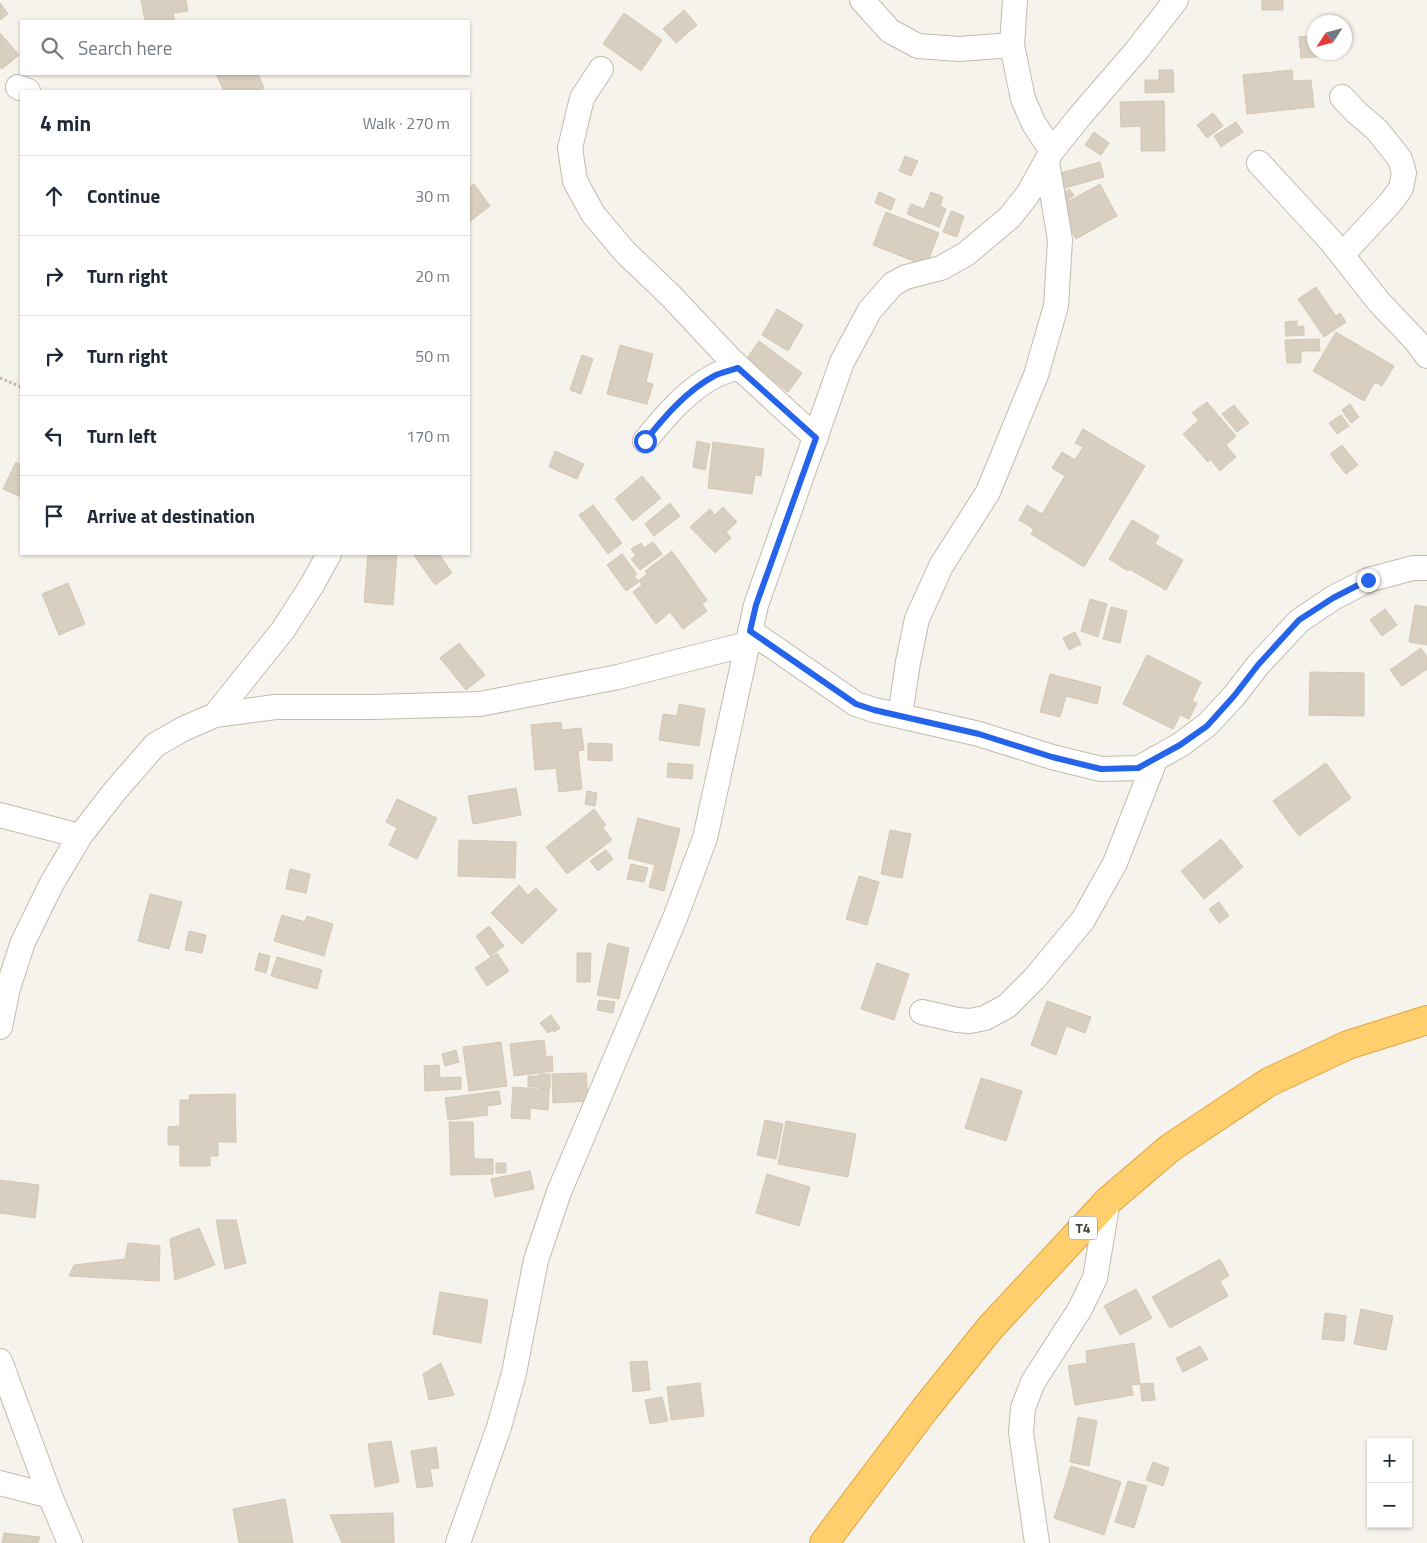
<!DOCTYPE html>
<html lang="en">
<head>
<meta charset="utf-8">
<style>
  body { margin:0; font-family:"Titillium Web",sans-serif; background:#f2f2f3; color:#1f2937 }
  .controls { position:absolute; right:15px; bottom:15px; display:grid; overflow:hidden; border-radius:0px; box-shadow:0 1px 4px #0004 }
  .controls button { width:45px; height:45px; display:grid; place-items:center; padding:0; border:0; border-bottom:1px solid #e0e1e3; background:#fff; color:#1f2937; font:25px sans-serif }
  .compass { position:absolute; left:1307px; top:15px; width:45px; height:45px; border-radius:50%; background:#fff; box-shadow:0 1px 4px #0004; rotate:234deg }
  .stop { position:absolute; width:15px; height:15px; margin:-11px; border:4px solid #2563eb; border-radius:50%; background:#fff }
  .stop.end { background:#2563eb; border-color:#fff; box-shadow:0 1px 5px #0008 }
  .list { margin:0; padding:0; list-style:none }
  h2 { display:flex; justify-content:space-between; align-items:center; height:65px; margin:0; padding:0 20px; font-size:21px }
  h2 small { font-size:16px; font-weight:400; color:#747a83 }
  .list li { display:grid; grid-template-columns:32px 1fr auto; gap:15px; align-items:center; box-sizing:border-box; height:80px; padding:0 20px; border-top:1px solid #e0e1e3 }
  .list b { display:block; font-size:19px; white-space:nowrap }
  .list em { font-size:16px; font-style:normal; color:#747a83 }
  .icon { flex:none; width:28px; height:28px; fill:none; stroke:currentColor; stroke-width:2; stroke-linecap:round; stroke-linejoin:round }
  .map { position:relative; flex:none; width:1427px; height:1543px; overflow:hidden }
  .search { position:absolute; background:#fff; box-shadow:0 1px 4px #0004; left:20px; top:20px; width:450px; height:55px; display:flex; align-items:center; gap:12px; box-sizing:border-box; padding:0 18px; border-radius:0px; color:#747a83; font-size:19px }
  .panel { position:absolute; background:#fff; box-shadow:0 1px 4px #0004; left:20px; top:90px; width:450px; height:465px; border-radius:0px }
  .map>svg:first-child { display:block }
</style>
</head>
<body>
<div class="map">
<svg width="1427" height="1543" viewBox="0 0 1427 1543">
  <rect width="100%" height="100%" fill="#f6f3ec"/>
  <path fill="#d8cfc1" stroke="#d3c7b4" d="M141,0h45l2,11 -15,2 2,8h-30z
    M1262,0h21v10h-21z
    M0,3l8,11 -8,6z
    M684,10l13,15 -21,18 -13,-14z
    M624,13l38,27 -21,31 -38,-27z
    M0,33l19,22 -17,14 -2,-2z
    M1314,35v17h28l1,3 -42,3 -2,-21z
    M1159,70h14l1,22 -29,1v-13h14z
    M1292,70l1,11 18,-1 3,27 -67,7 -4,-39z
    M216,74h42l6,14 -6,3h-34z
    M1164,101l1,50h-24v-25l-20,1 -1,-25z
    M1213,113l10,13 -16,12 -10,-13z
    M1236,122l7,10 -22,15 -7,-11z
    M1094,132l15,11 -8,12 -16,-10z
    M905,156l13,5 -7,15 -12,-5z
    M1100,162l4,15 -43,12 -4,-15z
    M474,184l16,22 -21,16v-34z
    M1100,184l17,32 -41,23 -18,-32z
    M1069,189l5,6 -10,8 -1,-10z
    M879,192l16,7 -4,11 -16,-7z
    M931,192l12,5 -3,9 6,3 -7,18 -32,-13 4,-10 13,5z
    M951,211l13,5 -7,21 -14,-5z
    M886,212l53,21 -13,33 -53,-21z
    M1316,287l20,29 4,-3 6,9 -22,15 -26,-38z
    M777,309l26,16 -15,26 -26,-16z
    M1297,321v6l7,-1v9l-18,1 -1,-14z
    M1336,332l58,34 -12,20 -7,-4 -11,19 -51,-30z
    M1319,339l1,12h-19v12h-14l-2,-23z
    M759,341l43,32 -14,19 -18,-14 -4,6 -25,-17z
    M620,345l33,9 -7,28 7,2 -6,20 -40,-10z
    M582,355l11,4 -12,35 -11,-4z
    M1207,402l29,34 -10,9 10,12 -16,14 -10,-12 -2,3 -25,-28 16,-14 -7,-7z
    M1350,404l9,13 -8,6 -9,-13z
    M1234,405l15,18 -12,9 -15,-18z
    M1341,415l8,11 -12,8 -8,-11z
    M1083,429l62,37 -61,101 -53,-33 3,-5 -15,-9 8,-15 15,9 23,-38 -13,-8 10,-16 13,8 8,-13 -8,-4z
    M697,441l13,3 -5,26 -12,-3z
    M713,442l51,7 -3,27 -6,-1 -3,19 -44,-6z
    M1342,445l16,20 -12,9 -16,-20z
    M555,451l29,13 -7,15 -28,-12z
    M16,462l5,3v32l-18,-8z
    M642,476l19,22 -28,23 -18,-22z
    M670,503l10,13 -26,20 -9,-12z
    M593,505l29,38 -14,11 -29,-39z
    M723,507l14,15 -11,10 5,6 -16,15 -25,-26 20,-18 5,6z
    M1132,520l27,16 -4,8 28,16 -17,30 -37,-21 -1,2 -19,-12z
    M653,542l9,12 -22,16 -9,-11 5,-3 -5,-7 10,-6 3,5z
    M672,551l35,49 -5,4 5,7 -24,18 -13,-17 -14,12 -23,-32 9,-7 -3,-5 8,-6 -2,-3z
    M365,554h32l-4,51 -29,-3 4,-48z
    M413,554h26l13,19 -17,12z
    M622,554l15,20 -3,2 5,6 -13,9 -19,-26z
    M68,583l17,41 -26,11 -17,-41z
    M1090,599l17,5 -9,33 -17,-6z
    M1415,605l12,2v38l-18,-3z
    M1111,607l16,4 -7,32 -17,-4z
    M1385,609l12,16 -15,11 -12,-16z
    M1075,632l6,12 -12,6 -6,-12z
    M459,643l26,32 -19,15 -26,-32z
    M1421,648l6,9v12l-25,17 -12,-16z
    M1147,655l54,27 -9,19 5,2 -8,16 -9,-4 -7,14 -50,-25z
    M1310,672l54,1v43l-55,-1z
    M1050,674l51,13 -4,17 -31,-8 -6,21 -20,-5z
    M679,704l26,5 -6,37 -40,-6 4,-26 14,2z
    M561,722l1,8 19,-2 3,22 -6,1 4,38 -23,3 -3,-24 -21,2 -4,-45z
    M588,743l24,1v17l-24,-1z
    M668,763l25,2 -1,14 -25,-2z
    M1326,763l25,35 -52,38 -26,-35z
    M516,788l5,27 -48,9 -5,-28z
    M587,791l10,2 -2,13 -10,-2z
    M397,799l40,19 -20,41 -28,-14 8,-17 -11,-6z
    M594,809l12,16 -3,3 9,12 -45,34 -21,-27z
    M638,818l42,11 -16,62 -15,-4 6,-22 -27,-7z
    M890,830l21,4 -9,44 -21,-4z
    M1221,839l22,28 -39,32 -23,-28z
    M459,840l57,2 -1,36 -57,-2z
    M606,850l7,9 -15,12 -8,-10z
    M631,864l17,4 -4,14 -17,-3z
    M290,869l20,5 -4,19 -20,-4z
    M859,876l20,6 -12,43 -21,-6z
    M519,885l9,10 8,-7 21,22 -35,34 -31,-31z
    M150,894l32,8 -13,47 -31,-8z
    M1219,902l10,14 -10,7 -10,-14z
    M282,915l23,7 2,-6 26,8 -9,32 -50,-15z
    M489,926l15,20 -14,10 -14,-20z
    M189,931l17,4 -4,18 -17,-3z
    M608,943l21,5 -10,51 -22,-4z
    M259,953l11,3 -4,17 -11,-3z
    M497,953l12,18 -22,15 -12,-18z
    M577,953h14l-1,29h-13z
    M277,957l45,13 -5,19 -46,-13z
    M877,963l32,11 -15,46 -33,-11z
    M599,1000l16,2 -2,11 -16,-3z
    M1047,1001l44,16 -6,16 -19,-7 -10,29 -25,-10z
    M551,1015l9,13 -6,4 -1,-2 -5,3 -8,-10z
    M544,1040l2,17 6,-1 1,15 -39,5 -4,-32z
    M501,1042l6,44 -38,5 -6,-44z
    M456,1050l3,12 -14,4 -3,-12z
    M439,1065l1,13 21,-1v12l-36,2 -1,-25z
    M586,1073l2,28 -35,2 -1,-29z
    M539,1074h11v15h-11z
    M528,1076h10v11h-10z
    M981,1078l41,13 -16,50 -41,-13z
    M513,1087l36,3 -1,20 -18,-2v11l-19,-1z
    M499,1091l2,13 -14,2 1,9 -40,5 -3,-22z
    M235,1094l1,48h-18v14h-8v10h-30v-21h-12v-18l12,-1v-26h10l-1,-5z
    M765,1120l18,4 -7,35 -19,-4z
    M786,1121l70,13 -8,43 -70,-13z
    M449,1122h24l1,37h19v15l-42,1z
    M496,1163h10v10h-10z
    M530,1171l4,18 -39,8 -4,-18z
    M767,1174l43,13 -11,39 -43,-13z
    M0,1180l39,5 -4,33 -35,-5z
    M216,1220h20l10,43 -21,6z
    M199,1228l16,37 -40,15 -5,-41z
    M128,1243l32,3 -1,35 -90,-5 5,-11 51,-6z
    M1220,1259l9,17 -9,5 8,15 -58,32 -18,-31z
    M1136,1289l16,29 -32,17 -16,-29z
    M440,1292l48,8 -7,43 -48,-9z
    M1361,1309l32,7 -7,34 -32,-6z
    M1325,1313l21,3 -2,25 -22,-2z
    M1134,1343l6,41 -9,1 2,10 -58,10 -7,-39 19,-3 -1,-12z
    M1200,1346l8,13 -25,13 -7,-14z
    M647,1361l3,29 -17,2 -3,-30z
    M441,1363l13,32 -25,5 -6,-26z
    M700,1383l4,33 -33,4 -4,-33z
    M1153,1383l2,17 -13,1 -2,-17z
    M662,1397l6,24 -18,3 -5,-24z
    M1078,1417l19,4 -8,45 -19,-4z
    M391,1441l8,41 -24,5 -7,-43z
    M436,1447l3,21 -9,1 3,17 -16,2 -6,-37z
    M1153,1462l16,6 -6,18 -17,-6z
    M1071,1466l50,16 -17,53 -50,-17z
    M1128,1481l19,5 -13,42 -19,-6z
    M285,1499l8,44h-54l-6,-34z
    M393,1513l1,30h-52l-12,-28z
    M4,1533l36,4 -2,6h-36z"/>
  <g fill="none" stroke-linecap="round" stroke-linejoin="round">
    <g stroke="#c2bbae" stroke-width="26">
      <path id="street" d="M862,0l28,31 28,15 41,3 53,-4
        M1015,0l-3,45 11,54 11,25 18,27
        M601,69l-19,29 -12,50 5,33 18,33 32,38 46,44 59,63 86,79
        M18,87l10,4
        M1342,97l14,15 21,18 23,29 4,14 -3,15 -10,14 -49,53
        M1259,163l71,77 49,62 37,39 11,15
        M645,441c20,-25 42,-51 71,-66 7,-3 15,-5 22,-8
        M750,631l106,73 18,6 105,24 73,23 49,12 38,-1 41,-23 27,-20 27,-29 24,-31 41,-44 34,-23 35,-18 45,-12h14
        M215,715l68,-85 29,-45 17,-31
        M900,716l8,-54 9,-43 24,-53 47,-74 48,-117 20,-69 4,-66 -13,-78
        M0,815l80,21
        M922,1012l35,8 13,1 15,-3 22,-12 28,-28 48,-58 32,-57 41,-105
        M0,1027l8,-39 15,-46 29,-59 28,-47 35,-45 40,-46 28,-16 32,-14 60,-8h96l109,-3 138,-27 129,-33
        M0,1361l50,135 20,47
        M0,1483l50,13
        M458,1543l41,-116 15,-54 22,-113 23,-68 116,-274 30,-80 51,-233 86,-243 28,-52 23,-26 13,-7 35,-9 25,-14 44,-37 18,-23 24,-43 28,-35 57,-66 39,-50
        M1037,1543l-16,-111 2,-24 10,-26 47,-73 15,-31 13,-77"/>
    </g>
    <g stroke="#e0a43c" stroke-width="30">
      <path id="highway" d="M824,1543l101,-134 65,-81 118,-127 62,-53 99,-66 79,-37 79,-25"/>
    </g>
    <path stroke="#c4b79f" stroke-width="3" stroke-dasharray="2.5 2.5" stroke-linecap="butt" d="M0,378l21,9"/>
    <use href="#street" stroke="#fff" stroke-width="24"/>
    <use href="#highway" stroke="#ffcf6e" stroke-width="28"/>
  </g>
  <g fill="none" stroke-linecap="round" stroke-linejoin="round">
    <path stroke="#2563eb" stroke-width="6" d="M645,441c20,-25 42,-51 71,-66 7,-3 15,-5 22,-7l78,70 -60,167 -6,26 106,73 18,6 105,24 73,23 49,12 37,-1 42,-23 27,-19 27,-30 24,-31 41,-45 34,-22 35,-18"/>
  </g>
  <g text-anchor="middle" stroke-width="4" stroke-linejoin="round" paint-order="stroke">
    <rect fill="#fff" stroke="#817c74" stroke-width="1" x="1069" y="1216.5" width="28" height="23" rx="4"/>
    <g font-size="14" font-weight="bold" fill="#4b4439">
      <text x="1083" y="1233">T4</text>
    </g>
  </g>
</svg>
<div class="controls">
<button>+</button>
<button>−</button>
</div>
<svg class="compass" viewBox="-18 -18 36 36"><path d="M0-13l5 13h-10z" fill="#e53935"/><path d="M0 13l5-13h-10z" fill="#747a83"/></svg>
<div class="stop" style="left:645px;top:441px"></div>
<div class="stop end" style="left:1368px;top:580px"></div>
<div class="search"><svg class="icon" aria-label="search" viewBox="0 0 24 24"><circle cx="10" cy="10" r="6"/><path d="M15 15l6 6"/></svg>Search here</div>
<section class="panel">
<h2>4 min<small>Walk · 270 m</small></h2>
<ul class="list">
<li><svg class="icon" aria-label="ahead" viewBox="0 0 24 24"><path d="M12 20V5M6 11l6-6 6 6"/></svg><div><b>Continue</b></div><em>30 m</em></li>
<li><svg class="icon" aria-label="right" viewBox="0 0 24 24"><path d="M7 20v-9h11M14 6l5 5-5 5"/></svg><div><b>Turn right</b></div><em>20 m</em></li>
<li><svg class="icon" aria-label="right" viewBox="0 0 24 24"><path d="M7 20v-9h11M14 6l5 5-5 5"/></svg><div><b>Turn right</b></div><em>50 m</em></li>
<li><svg class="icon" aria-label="left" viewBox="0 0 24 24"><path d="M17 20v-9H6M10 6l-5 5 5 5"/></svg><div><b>Turn left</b></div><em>170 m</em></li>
<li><svg class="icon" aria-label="arrive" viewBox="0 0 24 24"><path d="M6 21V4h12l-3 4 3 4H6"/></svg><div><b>Arrive at destination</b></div></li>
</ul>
</section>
</div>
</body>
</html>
